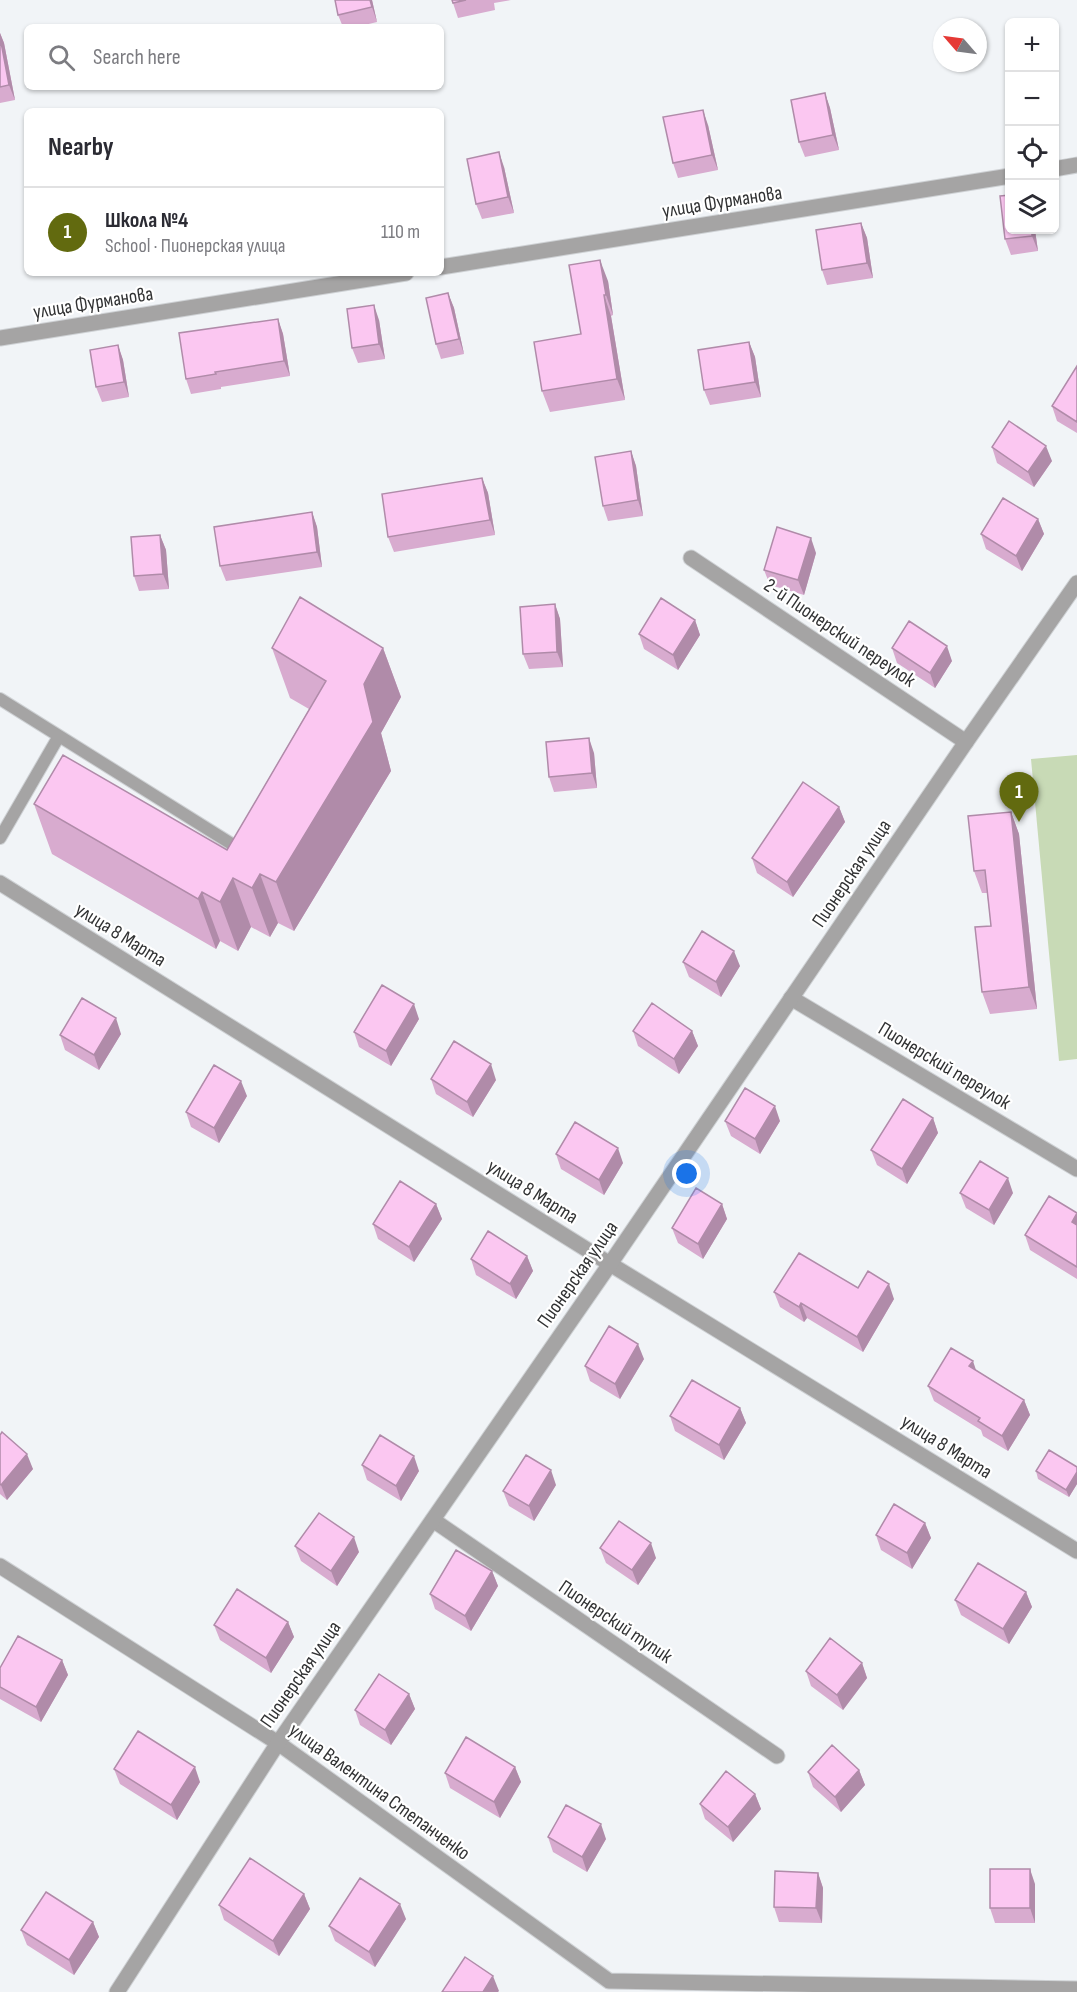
<!DOCTYPE html>
<html lang="en">
<head>
<meta charset="utf-8">
<style>
  body { margin:0; font-family:"Sofia Sans Condensed",sans-serif; background:#f2f2f3; color:#2b2b33 }
  .controls { position:absolute; right:18px; top:18px; display:grid; overflow:hidden; border-radius:9px; box-shadow:0 2px 4px #0004 }
  .controls button { width:54px; height:54px; display:grid; place-items:center; padding:0; border:0; border-bottom:2px solid #e1e1e2; background:#fff; color:#2b2b33; font:30px sans-serif }
  .compass { position:absolute; left:933px; top:18px; width:54px; height:54px; border-radius:50%; background:#fff; box-shadow:0 2px 4px #0004; rotate:298deg }
  .you { position:absolute; left:687px; top:1174px; width:21px; height:21px; margin:-15px; border:4px solid #fff; border-radius:50%; background:#1a73e8; box-shadow:0 0 0 9px #1a73e833 }
  .badge { display:grid; place-items:center; width:39px; height:39px; border-radius:50%; background:#626a0f; color:#fff; font-size:20px; font-weight:700 }
  .pin { position:absolute; translate:-50% -50px; filter:drop-shadow(0 2px 3px #0008) }
  .pin::after { content:''; position:absolute; top:32px; width:21px; height:18px; background:inherit; clip-path:polygon(0 0,100% 0,50% 100%) }
  .list { margin:0; padding:0; list-style:none }
  h2 { display:flex; justify-content:space-between; align-items:center; height:78px; margin:0; padding:0 24px; font-size:26px }
  h2 small { font-size:20px; font-weight:400; color:#7c7c81 }
  .list li { display:grid; grid-template-columns:39px 1fr auto; gap:18px; align-items:center; box-sizing:border-box; height:90px; padding:0 24px; border-top:2px solid #e1e1e2 }
  .list b { display:block; font-size:22px; white-space:nowrap }
  .list p { margin:0; font-size:20px; white-space:nowrap; color:#7c7c81 }
  .list em { font-size:20px; font-style:normal; color:#7c7c81 }
  .icon { flex:none; width:33px; height:33px; fill:none; stroke:currentColor; stroke-width:2; stroke-linecap:round; stroke-linejoin:round }
  .map { position:relative; flex:none; width:1077px; height:1992px; overflow:hidden }
  .search { position:absolute; background:#fff; box-shadow:0 2px 4px #0004; left:24px; top:24px; width:420px; height:66px; display:flex; align-items:center; gap:15px; box-sizing:border-box; padding:0 21px; border-radius:9px; color:#7c7c81; font-size:22px }
  .panel { position:absolute; background:#fff; box-shadow:0 2px 4px #0004; left:24px; top:108px; width:420px; height:168px; border-radius:9px }
  .map>svg:first-child { display:block }
</style>
</head>
<body>
<div class="map">
<svg width="1077" height="1992" viewBox="0 0 1077 1992">
  <rect width="100%" height="100%" fill="#f1f4f7"/>
  <path fill="#c8dab6" d="M1077,755v304l-18,2 -28,-302z"/>
  <g fill="none" stroke-linecap="round" stroke-linejoin="round">
    <g stroke="#ced1d4" stroke-width="14">
      <path id="service" d="M0,699l230,144
        M0,838l59,-102"/>
    </g>
    <g stroke="#ced1d4" stroke-width="17">
      <path id="minor" d="M1054,169l23,-4
        M441,267l569,-91
        M0,338l406,-65
        M691,558l275,184
        M0,883l610,381 467,287
        M791,998l286,171
        M433,1520l344,236
        M0,1566l278,177 331,238
        M609,1981l468,8"/>
    </g>
    <g stroke="#ced1d4" stroke-width="17">
      <path id="tertiary" d="M117,1992l161,-249 332,-479 356,-522 111,-159"/>
    </g>
    <use href="#service" stroke="#a5a4a4" stroke-width="12"/>
    <use href="#minor" stroke="#a5a4a4" stroke-width="15"/>
    <use href="#tertiary" stroke="#a5a4a4" stroke-width="15"/>
  </g>
  <path fill="#d8abcf" d="M372,0l5,22 -21,5h-13l-5,-12z
    M452,0h59l-17,3 1,7 -37,8z
    M0,33l4,10 11,57 -15,3z
    M825,93l5,15 9,42 -34,7 -6,-15z
    M708,125l10,45 -40,8 -5,-15z
    M504,167l10,46 -32,6 -6,-15z
    M861,223l6,15 6,40 -46,7 -5,-15z
    M1035,230l3,21 -27,4 -6,-16z
    M608,281l5,34 -2,1 14,84 -75,12 -8,-21 39,-57z
    M448,293l6,15 10,46 -23,5 -5,-15z
    M278,319l5,15 7,42 -69,11v2l-30,5 -5,-15z
    M379,320l6,39 -27,4 -6,-15z
    M749,342l6,15 6,40 -51,8 -6,-15z
    M118,345l5,15 6,37 -27,5 -6,-15z
    M1077,366v67l-20,-12 -5,-15z
    M992,447l60,14 -18,26 -37,-24z
    M631,451l5,15 7,50 -35,5 -5,-15z
    M482,478l6,15 7,42 -101,17 -6,-15z
    M312,512l5,15 5,40 -96,14 -6,-15z
    M1038,519l6,15 -22,37 -36,-22 -5,-15z
    M160,535l6,15 3,39 -30,2 -5,-15z
    M816,553l-12,42 -34,-10 -6,-15z
    M555,604l5,15 3,48 -34,2 -6,-15z
    M695,620l5,15 -22,35 -34,-21 -5,-15z
    M272,648h111l18,49 -20,36 10,38 -97,160 -16,-8 -8,14 -19,-10 -13,24 -18,-10 -4,8 -164,-95 -18,-50 193,46 82,-141 -19,-11z
    M892,648l60,13 -17,27 -38,-25z
    M594,753l3,35 -43,4 -5,-15z
    M839,807l6,15 -52,75 -36,-24 -5,-15z
    M1011,812l8,22 18,175 -47,5 -8,-22 9,-66 -4,-33h-5l-8,-22z
    M683,962l57,4 -19,31 -32,-20z
    M419,1019l-28,47 -32,-19 -5,-15z
    M633,1031h59l6,15 -19,28 -41,-28z
    M121,1034l-22,36 -34,-20 -5,-15z
    M431,1079l65,1 -23,37 -37,-23z
    M247,1096l-28,47 -28,-16 -5,-15z
    M933,1118l5,15 -31,51 -30,-19 -6,-15z
    M725,1121h55l-20,33 -29,-18z
    M556,1154l67,9 -19,32 -43,-26z
    M960,1193h53l-19,32 -28,-17z
    M436,1204l6,15 -28,43 -36,-23 -5,-15z
    M722,1204l5,15 -24,40 -25,-16 -6,-15z
    M1077,1213v66l-47,-29 -5,-15z
    M527,1256l6,15 -17,28 -40,-24 -5,-16z
    M858,1288l36,11 -31,53 -56,-34 -3,4 -24,-15 -6,-15z
    M644,1359l-24,40 -30,-18 -5,-15z
    M976,1370l48,30 6,15 -22,36 -25,-15 -2,-6 -47,-29 -6,-15z
    M740,1408l6,15 -22,37 -49,-29 -5,-15z
    M0,1435l33,34 -26,31 -7,-6z
    M362,1465l57,6 -18,30 -34,-21z
    M1077,1467v17l-8,13 -31,-18 -2,-8z
    M556,1485l-22,36 -25,-15 -6,-15z
    M925,1523l6,15 -19,31 -31,-19 -5,-15z
    M295,1546l64,6 -22,34 -36,-25z
    M600,1548l56,10 -18,27 -32,-22z
    M492,1571l6,15 -27,45 -36,-22 -5,-15z
    M1026,1592l6,15 -23,37 -48,-29 -6,-15z
    M288,1622l6,15 -23,36 -51,-33 -6,-15z
    M62,1660l6,15 -27,47 -41,-23v-31z
    M862,1663l5,15 -24,32 -32,-24 -5,-15z
    M409,1694l6,15 -24,36 -31,-20 -5,-15z
    M515,1767l6,15 -21,36 -50,-30 -5,-15z
    M114,1769l86,13 -23,38 -57,-36z
    M859,1770l6,15 -24,27 -28,-25 -5,-15z
    M755,1794l6,15 -28,33 -28,-23 -5,-15z
    M548,1837l58,2 -19,33 -34,-20z
    M818,1873l5,15 -1,35 -43,-1 -5,-15z
    M1035,1884v39h-40l-5,-15z
    M304,1894l6,15 -31,47 -55,-36 -5,-15z
    M406,1919l-31,48 -40,-26 -6,-15z
    M93,1922l6,15 -25,38 -47,-30 -6,-15z"/>
  <path fill="#b08ba9" d="M370,0h2l5,22 -5,-15z
    M0,33l4,10 11,57 -6,-15 -9,-48z
    M825,93l5,15 9,42 -6,-15z
    M703,110l5,15 10,45 -6,-15z
    M499,152l5,15 10,46 -6,-16z
    M861,223l6,15 6,40 -6,-15z
    M1032,230h3l3,21 -6,-15z
    M600,260l8,21 5,34 -7,-20z
    M448,293l6,15 10,46 -5,-15z
    M604,295l7,21 14,84 -8,-21z
    M374,305l5,15 6,39 -6,-15z
    M278,319l5,15 7,42 -6,-15z
    M749,342l6,15 6,40 -6,-15z
    M118,345l5,15 6,37 -5,-15z
    M1046,446l6,15 -18,26 -6,-15z
    M631,451l5,15 7,50 -5,-16z
    M482,478l6,15 7,42 -5,-15z
    M312,512l5,15 5,40 -5,-15z
    M1038,519l6,15 -22,37 -6,-15z
    M160,535l6,15 3,39 -6,-15z
    M811,538l5,15 -12,42 -6,-15z
    M555,604l5,15 3,48 -6,-15z
    M695,620l5,15 -22,35 -5,-15z
    M947,646l5,15 -17,27 -5,-15z
    M383,648l18,49 -20,36 10,38 -97,160 -18,-49 88,-198z
    M589,738l5,15 3,35 -5,-15z
    M839,807l6,15 -52,75 -6,-15z
    M1011,812l8,22 18,175 -8,-22z
    M260,874l18,49 -8,14 -18,-49z
    M233,878l18,49 -13,24 -18,-49z
    M202,892l18,49 -4,8 -18,-50z
    M734,951l6,15 -19,31 -5,-15z
    M414,1004l5,15 -28,47 -5,-15z
    M116,1018l5,16 -22,36 -5,-15z
    M692,1031l6,15 -19,28 -5,-15z
    M491,1064l5,16 -23,37 -6,-15z
    M241,1081l6,15 -28,47 -5,-15z
    M775,1106l5,15 -20,33 -5,-15z
    M933,1118l5,15 -31,51 -5,-15z
    M618,1148l5,15 -19,32 -5,-15z
    M1008,1178l5,15 -19,32 -5,-15z
    M436,1204l6,15 -28,43 -5,-15z
    M722,1204l5,15 -24,40 -5,-15z
    M1077,1214v22l-5,-14z
    M527,1256l6,15 -17,28 -6,-15z
    M889,1284l5,15 -31,53 -6,-15z
    M801,1303l6,15 -3,4 -5,-15z
    M638,1344l6,15 -24,40 -5,-15z
    M973,1361l5,15 -9,-10z
    M1024,1400l6,15 -22,36 -6,-15z
    M740,1408l6,15 -22,37 -5,-15z
    M27,1454l6,15 -26,31 -6,-15z
    M414,1456l5,15 -18,30 -5,-15z
    M551,1470l5,15 -22,36 -5,-15z
    M1077,1472v12l-8,13 -3,-7z
    M925,1523l6,15 -19,31 -5,-16z
    M354,1537l5,15 -22,34 -6,-15z
    M651,1543l5,15 -18,27 -6,-15z
    M492,1571l6,15 -27,45 -6,-15z
    M1026,1592l6,15 -23,37 -6,-15z
    M288,1622l6,15 -23,36 -5,-15z
    M62,1660l6,15 -27,47 -5,-15z
    M862,1663l5,15 -24,32 -6,-15z
    M409,1694l6,15 -24,36 -6,-15z
    M195,1767l5,15 -23,38 -6,-15z
    M515,1767l6,15 -21,36 -6,-16z
    M859,1770l6,15 -24,27 -6,-15z
    M755,1794l6,15 -28,33 -5,-15z
    M601,1824l5,15 -19,33 -5,-15z
    M1030,1869l5,15v39l-5,-15z
    M818,1873l5,15 -1,35 -6,-15z
    M304,1894l6,15 -31,47 -6,-15z
    M400,1904l6,15 -31,48 -6,-15z
    M93,1922l6,15 -25,38 -5,-15z
    M493,1976l6,15 -1,1h-15z"/>
  <path fill="#fbc7f1" stroke="#b08ba9" stroke-width="1.5" d="M335,0h35l2,7 -34,8z
    M452,0h14l-13,3z
    M0,37l9,48 -9,2z
    M825,93l8,42 -34,7 -8,-42z
    M703,110l9,45 -39,8 -10,-46z
    M499,152l9,45 -32,7 -9,-45z
    M1010,195v35h22v6l-27,3 -5,-43z
    M861,223l6,40 -45,7 -6,-40z
    M600,260l6,35h-2l13,84 -75,12 -8,-49 47,-8 -12,-69z
    M448,293l11,46 -23,5 -10,-46z
    M374,305l5,39 -27,4 -5,-39z
    M278,319l6,42 -69,11 1,2 -30,5 -7,-46z
    M749,342l6,40 -51,8 -6,-40z
    M118,345l6,37 -28,5 -6,-37z
    M1077,366v56l-25,-16z
    M1009,421l37,25 -18,26 -36,-25z
    M631,451l7,49 -35,6 -8,-49z
    M482,478l8,42 -102,17 -6,-43z
    M1003,498l35,21 -22,37 -35,-22z
    M312,512l5,40 -97,14 -6,-39z
    M777,527l34,11 -13,42 -34,-10z
    M160,535l3,39 -29,2 -3,-39z
    M300,597l83,51 -19,36 9,38 -97,160 -16,-8 -8,14 -19,-10 -13,24 -18,-10 -4,7 -164,-95 29,-49 164,95 99,-169 -54,-33z
    M661,598l34,22 -22,35 -34,-21z
    M555,604l2,48 -34,2 -3,-47z
    M909,621l38,25 -17,27 -38,-25z
    M589,738l3,35 -43,4 -3,-35z
    M803,782l36,25 -52,75 -35,-24z
    M1011,812l18,175 -47,5 -7,-65 16,-1 -6,-56 -11,1 -6,-55z
    M702,931l32,20 -18,31 -33,-20z
    M382,985l32,19 -28,47 -32,-19z
    M82,998l34,20 -22,37 -34,-20z
    M652,1003l40,28 -18,28 -41,-28z
    M454,1041l37,23 -24,38 -36,-23z
    M214,1065l27,16 -27,47 -28,-16z
    M745,1088l30,18 -20,33 -30,-18z
    M903,1099l30,19 -31,51 -31,-19z
    M575,1122l43,26 -19,32 -43,-26z
    M980,1161l28,17 -19,32 -29,-17z
    M400,1181l36,23 -27,43 -36,-23z
    M696,1188l26,16 -24,40 -26,-16z
    M1049,1196l28,17 -5,9 5,3v42l-52,-32z
    M488,1231l39,25 -17,28 -39,-25z
    M799,1253l59,35 10,-17 21,13 -32,53 -56,-34 -2,4 -25,-15z
    M609,1326l29,18 -23,40 -30,-18z
    M951,1348l22,13 -4,5 55,34 -22,36 -24,-15 2,-3 -52,-32z
    M692,1380l48,28 -21,37 -49,-29z
    M2,1432l25,22 -26,31 -1,-1v-49z
    M380,1435l34,21 -18,30 -34,-21z
    M1049,1450l28,17v5l-11,18 -30,-19z
    M526,1455l25,15 -22,36 -26,-15z
    M894,1504l31,19 -18,30 -31,-18z
    M319,1513l35,24 -23,34 -36,-25z
    M619,1521l32,22 -19,27 -32,-22z
    M456,1550l36,21 -27,45 -35,-22z
    M978,1563l48,29 -23,37 -48,-29z
    M237,1589l51,33 -22,36 -52,-33z
    M18,1636l44,24 -26,47 -36,-20v-19z
    M830,1638l32,25 -25,32 -31,-24z
    M379,1674l30,20 -24,36 -30,-20z
    M138,1731l57,36 -24,38 -57,-36z
    M466,1737l49,30 -21,35 -49,-29z
    M832,1745l27,25 -24,27 -27,-25z
    M726,1771l29,23 -27,33 -28,-23z
    M566,1805l35,19 -19,33 -34,-20z
    M250,1858l54,36 -31,47 -54,-36z
    M990,1869h40v39h-40z
    M775,1871l43,2 -2,35 -42,-1z
    M360,1878l40,26 -31,48 -40,-26z
    M46,1892l47,30 -24,38 -48,-30z
    M465,1957l28,19 -10,16h-41z"/>
  <g text-anchor="middle" stroke-width="4.5" stroke-linejoin="round" paint-order="stroke">
    <g font-size="20" fill="#313233" stroke="#fff">
      <text transform="translate(722 201) rotate(-9)" y="7">улица Фурманова</text>
      <text transform="translate(93 302) rotate(-9)" y="7">улица Фурманова</text>
      <text transform="translate(840 632) rotate(34)" y="7">2-й Пионерский переулок</text>
      <text transform="translate(851 873) rotate(-56)" y="7">Пионерская улица</text>
      <text transform="translate(121 934) rotate(32)" y="7">улица 8 Марта</text>
      <text transform="translate(945 1065) rotate(31)" y="7">Пионерский переулок</text>
      <text transform="translate(533 1191) rotate(32)" y="7">улица 8 Марта</text>
      <text transform="translate(577 1274) rotate(-55)" y="7">Пионерская улица</text>
      <text transform="translate(947 1446) rotate(32)" y="7">улица 8 Марта</text>
      <text transform="translate(616 1621) rotate(34)" y="7">Пионерский тупик</text>
      <text transform="translate(300 1674) rotate(-55)" y="7">Пионерская улица</text>
      <text transform="translate(380 1791) rotate(36)" y="7">улица Валентина Степанченко</text>
    </g>
  </g>
</svg>
<div class="controls">
<button>+</button>
<button>−</button>
<button><svg class="icon" aria-label="locate" viewBox="0 0 24 24"><circle cx="12" cy="12" r="6"/><path d="M12 2v4M12 18v4M2 12h4M18 12h4"/></svg></button>
<button><svg class="icon" aria-label="layers" viewBox="0 0 24 24"><path d="M12 4l9 5-9 5-9-5zM3 14l9 5 9-5"/></svg></button>
</div>
<svg class="compass" viewBox="-18 -18 36 36"><path d="M0-13l5 13h-10z" fill="#e53935"/><path d="M0 13l5-13h-10z" fill="#7c7c81"/></svg>
<div class="you"></div>
<div class="pin badge" style="left:1019px;top:822px">1</div>
<div class="search"><svg class="icon" aria-label="search" viewBox="0 0 24 24"><circle cx="10" cy="10" r="6"/><path d="M15 15l6 6"/></svg>Search here</div>
<section class="panel">
<h2>Nearby<small></small></h2>
<ul class="list">
<li><span class="badge">1</span><div><b>Школа №4</b><p>School · Пионерская улица</p></div><em>110 m</em></li>
</ul>
</section>
</div>
</body>
</html>
